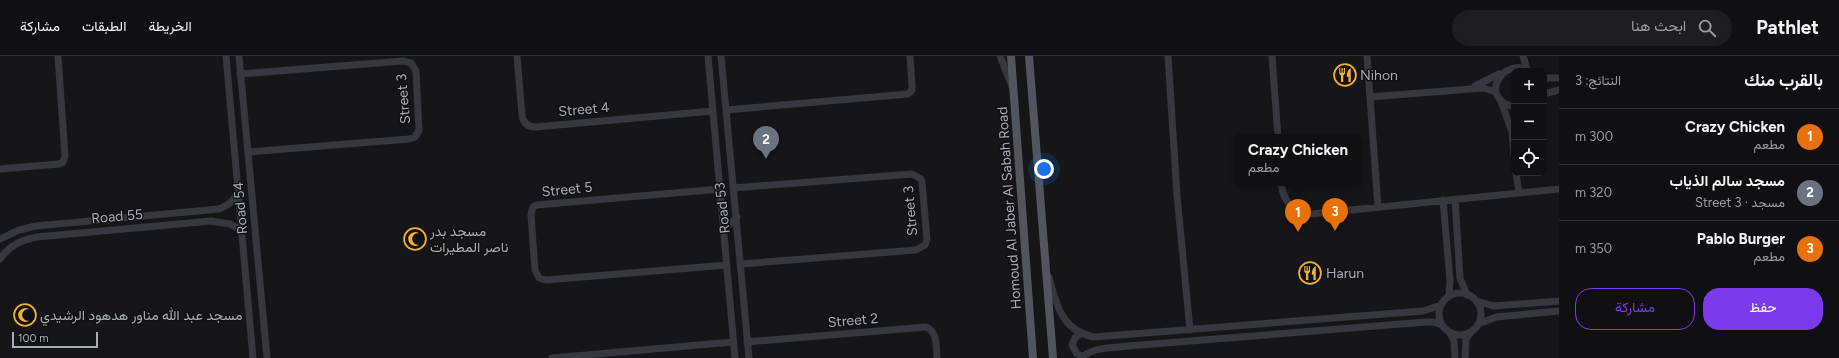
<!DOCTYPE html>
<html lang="ar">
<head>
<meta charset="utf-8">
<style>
  body { margin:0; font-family:Figtree,Vazirmatn,sans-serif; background:#1e1e20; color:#f1f3f6; direction:rtl }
  .controls { position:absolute; right:12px; top:12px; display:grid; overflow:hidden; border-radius:8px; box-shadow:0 4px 16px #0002 }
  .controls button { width:36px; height:36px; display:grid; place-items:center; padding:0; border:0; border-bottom:1px solid #303032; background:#101012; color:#f1f3f6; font:20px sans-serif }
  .scale { position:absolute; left:12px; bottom:10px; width:86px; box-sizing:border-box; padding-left:4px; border:2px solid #a8adb8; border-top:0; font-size:11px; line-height:14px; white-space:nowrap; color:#a8adb8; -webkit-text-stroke:3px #111113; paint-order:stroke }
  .you { position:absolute; left:1044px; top:113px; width:14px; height:14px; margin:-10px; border:3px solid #fff; border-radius:50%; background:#1a73e8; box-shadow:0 0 0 6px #1a73e833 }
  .badge { display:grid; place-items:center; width:26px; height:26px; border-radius:50%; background:#7c3aed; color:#fff; font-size:13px; font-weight:700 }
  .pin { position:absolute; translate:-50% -33px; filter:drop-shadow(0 1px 2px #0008) }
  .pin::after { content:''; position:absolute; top:21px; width:14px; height:12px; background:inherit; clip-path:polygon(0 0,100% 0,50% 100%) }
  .popup { position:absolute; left:1234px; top:78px; width:128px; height:52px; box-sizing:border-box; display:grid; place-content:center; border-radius:8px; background:#101012; filter:drop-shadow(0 1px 3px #0005); font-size:13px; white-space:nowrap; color:#9c9d9f }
  .popup b { font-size:15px; color:#f1f3f6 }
  .popup::after { content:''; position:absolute; left:50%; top:100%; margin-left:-8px; border:8px solid transparent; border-top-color:#101012 }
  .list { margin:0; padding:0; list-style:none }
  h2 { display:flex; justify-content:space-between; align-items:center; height:52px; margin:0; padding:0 16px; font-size:17px }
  h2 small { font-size:13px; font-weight:400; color:#9c9d9f }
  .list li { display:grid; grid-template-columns:26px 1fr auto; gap:12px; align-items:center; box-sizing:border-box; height:56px; padding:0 16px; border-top:1px solid #303032 }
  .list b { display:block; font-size:15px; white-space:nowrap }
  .list p { margin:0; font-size:13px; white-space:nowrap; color:#9c9d9f }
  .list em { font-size:13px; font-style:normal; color:#9c9d9f }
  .actions { display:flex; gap:8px; padding:12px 16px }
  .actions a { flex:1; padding:9px 0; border:1px solid #7c3aed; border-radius:16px; text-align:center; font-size:14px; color:#7c3aed }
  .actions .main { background:#7c3aed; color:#fff }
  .icon { flex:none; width:22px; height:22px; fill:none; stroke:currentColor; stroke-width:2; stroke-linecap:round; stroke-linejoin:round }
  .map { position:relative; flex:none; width:1559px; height:302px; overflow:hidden; direction:ltr }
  header { display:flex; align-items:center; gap:24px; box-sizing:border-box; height:56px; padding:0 20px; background:#101012; border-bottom:1px solid #303032 }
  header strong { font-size:19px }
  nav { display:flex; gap:22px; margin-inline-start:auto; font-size:14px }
  .search { width:280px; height:36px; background:#1e1e20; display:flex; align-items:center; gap:10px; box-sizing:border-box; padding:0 14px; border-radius:22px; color:#9c9d9f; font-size:15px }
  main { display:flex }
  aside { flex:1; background:#101012 }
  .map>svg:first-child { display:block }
</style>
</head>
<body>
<header>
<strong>Pathlet</strong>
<div class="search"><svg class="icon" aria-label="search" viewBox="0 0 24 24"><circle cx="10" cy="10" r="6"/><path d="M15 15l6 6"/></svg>ابحث هنا</div>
<nav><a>الخريطة</a><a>الطبقات</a><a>مشاركة</a></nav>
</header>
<main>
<aside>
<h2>بالقرب منك<small>النتائج: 3</small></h2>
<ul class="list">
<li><span class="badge" style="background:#e8710a">1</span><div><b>Crazy Chicken</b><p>مطعم</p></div><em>300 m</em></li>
<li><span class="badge" style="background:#6b7280">2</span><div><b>مسجد سالم الذياب</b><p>مسجد · Street 3</p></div><em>320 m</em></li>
<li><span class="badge" style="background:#e8710a">3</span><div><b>Pablo Burger</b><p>مطعم</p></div><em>350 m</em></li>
</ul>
<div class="actions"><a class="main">حفظ</a><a>مشاركة</a></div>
</aside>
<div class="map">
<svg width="1559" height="302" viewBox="0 0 1559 302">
  <rect width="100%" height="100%" fill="#161618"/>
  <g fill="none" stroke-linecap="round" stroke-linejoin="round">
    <path stroke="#37383d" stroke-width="7" d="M226,0l27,302
      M239,0l28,302
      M517,0l5,59c1,8 6,12 14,12l177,-16
      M708,0l27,302
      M721,0l28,302
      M1000,0l13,33
      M1168,0l9,139 13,135
      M1272,0l6,81
      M1367,0l11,151
      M1523,0l4,13
      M240,18l163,-13 8,2 5,8 3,59 -4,7 -6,2 -160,13
      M1544,22h15
      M1475,30l24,-12
      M1544,38l15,-4
      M1370,41l113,-9 13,4
      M1501,45l11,31 2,23
      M1514,51c-37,-9 -11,-51 16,-36
      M726,54l182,-16 4,-4v-4l-2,-30
      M0,113l59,-5 4,-2 2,-6 -7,-100
      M1516,117l3,19
      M1281,127c2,18 12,30 31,31l247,-25
      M733,132l179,-14 9,5 1,3 5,58 -2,5 -9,5 -175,14
      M720,133l-183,16 -4,2 -2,8 4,55 4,8 7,2 181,-15
      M1455,143l5,79 7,17
      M1443,144l7,80 -1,16
      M723,162l7,6 7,-7
      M0,183l19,-9 17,-4 183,-17c10,-4 15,-8 19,-18
      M0,203c10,-14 21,-19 37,-22l174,-16 19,3 12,7
      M1049,221c8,29 12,53 45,60l329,-26 18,-6
      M1439 258a21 21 0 1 1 42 0a21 21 0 1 1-42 0Z
      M1476,245l18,5 65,-5
      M1478,268l18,-7 63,-6
      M1450,277l4,8 1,17
      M1080,278l-5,4 -3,7 5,9 6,2
      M747,286l179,-15c12,5 10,19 11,31
      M552,302l181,-16
      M1081,302c11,-11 32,-10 47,-12l298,-24h8l8,3
      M1465,302l1,-19 5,-7"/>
    <path stroke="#53555c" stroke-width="8" d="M1011,0l22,302
      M1029,0l24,302"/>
  </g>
  <defs>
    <g id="restaurant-ring" transform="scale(1.15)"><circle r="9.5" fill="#111113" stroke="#f2b134" stroke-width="1.5"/><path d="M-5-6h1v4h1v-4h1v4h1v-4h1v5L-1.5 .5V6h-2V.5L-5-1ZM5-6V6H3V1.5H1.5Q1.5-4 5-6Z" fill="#f2b134"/></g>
    <g id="mosque-ring" transform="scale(1.15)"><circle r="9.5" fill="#111113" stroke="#f2b134" stroke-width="1.5"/><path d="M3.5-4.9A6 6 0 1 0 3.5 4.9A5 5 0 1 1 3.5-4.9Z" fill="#f2b134"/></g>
  </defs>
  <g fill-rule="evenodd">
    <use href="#restaurant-ring" x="1345" y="19"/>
    <use href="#mosque-ring" x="415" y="183"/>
    <use href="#restaurant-ring" x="1310" y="217"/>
    <use href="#mosque-ring" x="25" y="259"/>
  </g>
  <g text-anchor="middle" stroke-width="3" stroke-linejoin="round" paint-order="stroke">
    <g font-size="14" fill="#a8adb8" stroke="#111113" text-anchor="start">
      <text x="1360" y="24">Nihon</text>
      <text x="430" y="180">مسجد بدر<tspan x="430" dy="16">ناصر المطيرات</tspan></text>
      <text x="1326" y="222">Harun</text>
      <text x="40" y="264">مسجد عبد الله مناور هدهود الرشيدي</text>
    </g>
    <g font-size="14" fill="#a8adb8" stroke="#111113">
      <text transform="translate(403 43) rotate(-95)" y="5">Street 3</text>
      <text transform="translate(584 53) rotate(-5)" y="5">Street 4</text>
      <text transform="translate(567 133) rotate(-6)" y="5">Street 5</text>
      <text transform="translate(240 152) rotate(-95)" y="5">Road 54</text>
      <text transform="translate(722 152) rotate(-96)" y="5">Road 53</text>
      <text transform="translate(1009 152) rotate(-94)" y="5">Homoud Al Jaber Al Sabah Road</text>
      <text transform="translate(910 155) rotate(-95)" y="5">Street 3</text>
      <text transform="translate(117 160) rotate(-5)" y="5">Road 55</text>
      <text transform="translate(853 264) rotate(-5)" y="5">Street 2</text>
    </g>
  </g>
</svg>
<div class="controls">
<button>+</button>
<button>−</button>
<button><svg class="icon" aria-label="locate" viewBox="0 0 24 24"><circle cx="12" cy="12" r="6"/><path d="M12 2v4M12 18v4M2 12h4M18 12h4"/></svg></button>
</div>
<div class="scale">100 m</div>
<div class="you"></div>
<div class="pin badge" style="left:1298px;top:176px;background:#e8710a">1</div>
<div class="popup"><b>Crazy Chicken</b>مطعم</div>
<div class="pin badge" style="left:766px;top:103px;background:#6b7280">2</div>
<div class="pin badge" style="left:1335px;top:175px;background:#e8710a">3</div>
</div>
</main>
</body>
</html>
